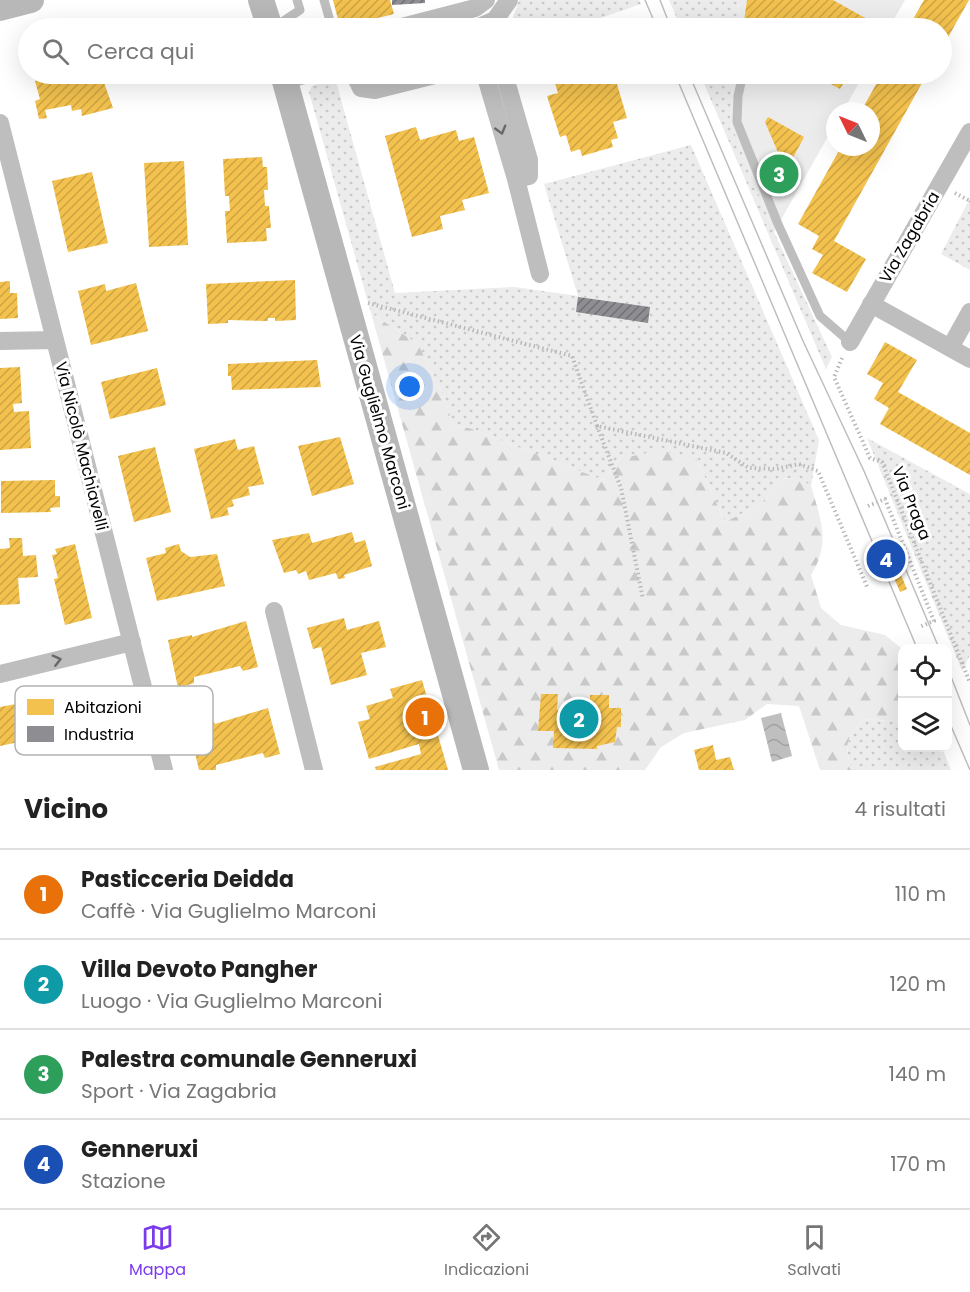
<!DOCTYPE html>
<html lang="it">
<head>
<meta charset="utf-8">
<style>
  body { margin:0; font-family:Poppins,sans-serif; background:#f6f6f6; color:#222 }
  .controls { position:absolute; right:18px; bottom:18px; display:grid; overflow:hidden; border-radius:12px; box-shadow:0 6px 24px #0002 }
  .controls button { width:54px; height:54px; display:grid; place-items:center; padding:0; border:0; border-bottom:2px solid #e0e0e0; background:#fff; color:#222; font:30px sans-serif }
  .compass { position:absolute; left:826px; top:102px; width:54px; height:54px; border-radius:50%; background:#fff; box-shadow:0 6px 24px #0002; rotate:313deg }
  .you { position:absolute; left:410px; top:387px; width:21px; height:21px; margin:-15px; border:4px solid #fff; border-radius:50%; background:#1a73e8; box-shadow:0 0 0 9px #1a73e833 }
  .badge { display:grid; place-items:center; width:39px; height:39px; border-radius:50%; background:#7c3aed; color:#fff; font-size:20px; font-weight:700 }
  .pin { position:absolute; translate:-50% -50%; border:3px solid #fff; box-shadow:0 2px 6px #0006 }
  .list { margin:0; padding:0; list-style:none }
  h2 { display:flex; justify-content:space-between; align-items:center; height:78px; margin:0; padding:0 24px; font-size:26px }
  h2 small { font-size:20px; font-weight:400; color:#767676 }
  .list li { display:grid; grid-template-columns:39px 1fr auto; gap:18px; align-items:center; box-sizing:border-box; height:90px; padding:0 24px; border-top:2px solid #e0e0e0 }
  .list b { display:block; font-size:22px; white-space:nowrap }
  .list p { margin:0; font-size:20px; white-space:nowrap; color:#767676 }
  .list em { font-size:20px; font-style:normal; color:#767676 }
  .icon { flex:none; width:33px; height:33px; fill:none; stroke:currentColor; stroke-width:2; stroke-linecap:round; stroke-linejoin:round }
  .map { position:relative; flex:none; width:970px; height:770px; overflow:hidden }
  .search { position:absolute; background:#fff; box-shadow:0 6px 24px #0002; left:18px; right:18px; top:18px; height:66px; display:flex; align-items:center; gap:15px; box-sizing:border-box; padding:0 21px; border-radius:33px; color:#767676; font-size:22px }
  .sheet { height:438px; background:#fff }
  nav { display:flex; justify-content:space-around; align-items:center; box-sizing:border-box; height:84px; border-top:2px solid #e0e0e0; background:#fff; font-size:16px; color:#767676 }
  nav a { display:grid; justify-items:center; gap:3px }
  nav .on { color:#7c3aed }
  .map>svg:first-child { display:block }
</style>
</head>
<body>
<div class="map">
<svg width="970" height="770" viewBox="0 0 970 770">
  <defs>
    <pattern id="green-dots" width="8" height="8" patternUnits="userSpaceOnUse" patternTransform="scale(1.5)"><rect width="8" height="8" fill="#ececec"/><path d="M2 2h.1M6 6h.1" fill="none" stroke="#c9c9c9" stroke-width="1.8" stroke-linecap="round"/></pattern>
    <pattern id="forest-firs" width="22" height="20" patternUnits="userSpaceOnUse" patternTransform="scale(1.5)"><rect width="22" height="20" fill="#ececec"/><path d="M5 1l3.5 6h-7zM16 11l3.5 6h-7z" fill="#c9c9c9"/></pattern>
    <pattern id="water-waves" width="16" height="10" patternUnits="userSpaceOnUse" patternTransform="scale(1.5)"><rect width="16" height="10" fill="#bfbfbf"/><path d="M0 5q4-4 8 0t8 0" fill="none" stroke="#a2a2a2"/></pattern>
    <pattern id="homes-hatch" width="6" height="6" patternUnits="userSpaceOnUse" patternTransform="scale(1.5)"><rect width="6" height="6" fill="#f2c14e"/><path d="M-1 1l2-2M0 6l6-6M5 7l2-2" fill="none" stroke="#cea442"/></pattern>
    <pattern id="industry-hatch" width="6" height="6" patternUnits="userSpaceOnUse" patternTransform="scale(1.5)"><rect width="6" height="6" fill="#8d8d92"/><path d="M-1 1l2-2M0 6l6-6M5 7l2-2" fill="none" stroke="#717175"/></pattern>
  </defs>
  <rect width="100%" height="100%" fill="#fff"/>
  <path fill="url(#green-dots)" d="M519,0h120l2,4 -69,24h-63z
    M669,0h70l-2,28h-56z
    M700,74h34l-4,48 44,110 58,125 -6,12z
    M335,78l60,215 120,-6 63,9 -34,-112 147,-39 128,295 -8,46 -13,-8 -19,1 -15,24 -39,19 -28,-62 -78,-1 -16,21 -134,-52 -15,-2 -11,-31 -25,-51 -47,-31 -62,-221 3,-6z
    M970,198v72l-29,-16z
    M867,438l103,56v161l-8,16z
    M864,719l38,3v26h40l9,22h-100c-6,-27 -6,-31 13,-51z"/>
  <path fill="url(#forest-firs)" d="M371,313l47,31 25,51 11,31 15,2 134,52 16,-21 42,-9 36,10 28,62 39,-19 15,-24 19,-1 13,8c10,34 20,57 0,89l10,33 20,17 44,10 16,13 1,74 -38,-3c-19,20 -19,24 -13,51h-31l-21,-64 -32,-2 -22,16 -61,13 -23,14 -16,23h-146z"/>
  <path fill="#ececec" d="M739,0h166l-16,28h-152z
    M734,74h130l-21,37h-8v13l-61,108 -44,-110z"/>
  <path fill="url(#water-waves)" d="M781,713l11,43 -20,6 -11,-44z"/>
  <path fill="url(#homes-hatch)" d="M333,0h57l4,14 -54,13z
    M747,0h86l43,24 -2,4h-131z
    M924,0h45l-27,48v-20h-34z
    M52,74h49l12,34 -31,8 -1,-7 -9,2 -1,-6 -26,5 2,8 -8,1 -4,-18 5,-2 -5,-18 18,-5z
    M552,74h62l13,44 -14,4 5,16 -7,2 2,7 -31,9 -2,-7 -9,3 -5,-17 -6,2 -13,-41 11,-3z
    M812,74h37l-9,15z
    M882,74h45l-93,167 32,18 -19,33 -35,-19 11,-18 -11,-6 7,-13 -21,-12 43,-77h30v-36h-10z
    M768,117l36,20 -18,34 -21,-49z
    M416,127l4,13 36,-10 3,11 15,-4 15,56 -27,7 3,10 -25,6 3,13 -31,8 -27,-101z
    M262,157l1,10h4l1,23h-4l1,16h4l2,22h-5l1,13 -40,2 -2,-32h5l-1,-15h-4l-2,-37z
    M184,161l4,84 -39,2 -5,-84z
    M92,172l16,71 -40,9 -16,-71z
    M295,280l1,40 -21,1v-3h-7v3l-40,-1v3l-20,1 -2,-40z
    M10,281v12h7l1,25 -18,1v-37z
    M136,283l12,48 -57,14 -13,-54 27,-7 1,7z
    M885,342l32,18 -19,32 72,41v42l-90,-51 9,-16 -15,-9 9,-16 -16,-9z
    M317,360l4,27 -89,3 -1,-14h-3v-12z
    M20,367l2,36 -9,1 1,8 15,-1 2,37 -31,2v-82z
    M157,368l9,37 -56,14 -9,-37z
    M340,437l14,47 -42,12 -14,-50z
    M235,439l3,11 16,-4 10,38 -16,3 2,8 -18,5 2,6 -7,2 2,7 -18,4 -17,-70z
    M155,447l16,65 -37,10 -16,-66z
    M55,480v16h5v11l-10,1 1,4 -50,1v-32z
    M352,532l3,11 10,-3 7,26 -28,9 1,3 -7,1 -2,-6 -27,7 -3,-9 -8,3 -2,-4 -12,3 -12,-33 37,-7 3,10z
    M9,538h13l1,18 13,-1 2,22 -20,1 2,26 -20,1v-56l10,-1z
    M75,544l17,74 -27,7 -11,-46 4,-1 -6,-23 5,-1 -2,-5z
    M179,544l2,7 9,6 27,-3 8,32 -68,15 -11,-43 20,-5 -1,-5z
    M889,547l18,42 -7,3 -18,-43z
    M344,618l3,12 32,-9 7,26 -25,6 6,22 -36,10 -10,-38 -8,2 -6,-21z
    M246,621l12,46 -15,4 -3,-5 -46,11v6l-16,5 -10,-48 24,-5v2z
    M422,680l26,90h-72l-1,-3 46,-13 -2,-10 -50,15 -11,-37 12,-3 -4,-13 27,-8 -3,-9z
    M84,686l10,62 -31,5 -11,-59z
    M541,694h17l-1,16 33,1v-16h19v13h12v19h-4l-2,15 -18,4v3l-44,-1 1,-17h-16z
    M21,703l7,37 -28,6v-39z
    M268,708l12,46 -15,4 -2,-5 -47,12v5h-17l-10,-43 25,-5 1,2z
    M713,745l3,15 14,-3 4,13h-35l-5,-20z"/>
  <path fill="url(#industry-hatch)" d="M392,0h33v3l-33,2z
    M578,297l72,10 -2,16 -72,-11z"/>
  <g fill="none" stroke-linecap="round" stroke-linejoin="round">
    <path stroke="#b9b9b9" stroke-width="4" stroke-dasharray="1.5 3" stroke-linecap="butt" d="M955,193l15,8
      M368,303l204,53 25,70 129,27 23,15 27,1 23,-5 19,7 50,118
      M842,358l-8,19 36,81 12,4 88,221
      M597,426l24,62 22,111
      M868,506l17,-7 49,122 -15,6"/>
    <path stroke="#bebebe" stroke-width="9" d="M324,0l8,28
      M273,28l27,-18 -3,-10
      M743,74l-5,22 -1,26 41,102 42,92 30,26"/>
    <path stroke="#bebebe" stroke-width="18" d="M398,28l77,-20 11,-8
      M477,28l18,-8 14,-20
      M354,74l7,14 14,2 64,-16
      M485,74l31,105 13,-3v-16l-25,-86
      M285,80l23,-6
      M0,123l164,647
      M516,179l24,95
      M871,304l99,55
      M0,341l55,-1
      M850,342l120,-210
      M950,348l20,-36
      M274,611l40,159
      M0,674l132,-32"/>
    <path stroke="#b8b8b8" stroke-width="26" d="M261,0l9,28
      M0,8l31,-8
      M283,74l193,696"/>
    <path stroke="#bebebe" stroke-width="1.5" d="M645,0l12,28
      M660,0l11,28
      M675,74l242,574
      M689,74l114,267 61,130 75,177
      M948,669l22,56
      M948,719l22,51"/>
  </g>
  <defs><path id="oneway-chevron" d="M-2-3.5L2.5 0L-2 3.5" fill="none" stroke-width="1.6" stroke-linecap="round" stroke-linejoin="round" transform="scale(1.5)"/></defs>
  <g stroke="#686868">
    <use href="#oneway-chevron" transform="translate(501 130) rotate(74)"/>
    <use href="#oneway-chevron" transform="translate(57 660) rotate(-14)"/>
  </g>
  <g text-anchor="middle" stroke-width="6" stroke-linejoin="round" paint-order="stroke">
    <g font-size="16" fill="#000" stroke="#fff">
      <text transform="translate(909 237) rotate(-60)" y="6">Via Zagabria</text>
      <text transform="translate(380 422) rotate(74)" y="6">Via Guglielmo Marconi</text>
      <text transform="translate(82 446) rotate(76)" y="6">Via Nicolò Machiavelli</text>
      <text transform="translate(912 503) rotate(68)" y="6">Via Praga</text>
    </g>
  </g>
  <rect x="15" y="686" width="198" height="69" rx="9" fill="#fff" stroke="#b2b2b2" stroke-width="1.5"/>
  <rect x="27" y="699" width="27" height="16" fill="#f2c14e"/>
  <rect x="27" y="726" width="27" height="16" fill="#8d8d92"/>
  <g font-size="16" fill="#000">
    <text x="64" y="713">Abitazioni</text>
    <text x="64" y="740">Industria</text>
  </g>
</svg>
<div class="controls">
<button><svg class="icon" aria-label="locate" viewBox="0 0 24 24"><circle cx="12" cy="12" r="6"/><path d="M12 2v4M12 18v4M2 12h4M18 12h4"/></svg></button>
<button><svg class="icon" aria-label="layers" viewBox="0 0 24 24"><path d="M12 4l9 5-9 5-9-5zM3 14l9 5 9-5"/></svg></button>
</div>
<svg class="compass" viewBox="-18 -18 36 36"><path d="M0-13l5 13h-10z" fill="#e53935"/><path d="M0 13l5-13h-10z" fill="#767676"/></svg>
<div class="you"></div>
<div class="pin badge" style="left:425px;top:717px;background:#e8710a">1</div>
<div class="pin badge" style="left:579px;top:719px;background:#0f9aa8">2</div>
<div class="pin badge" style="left:779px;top:174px;background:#2e9e5b">3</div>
<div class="pin badge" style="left:886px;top:559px;background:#1a4fb4">4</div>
<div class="search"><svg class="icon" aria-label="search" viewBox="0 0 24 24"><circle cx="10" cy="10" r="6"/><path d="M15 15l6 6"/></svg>Cerca qui</div>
</div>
<section class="sheet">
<h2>Vicino<small>4 risultati</small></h2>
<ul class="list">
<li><span class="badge" style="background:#e8710a">1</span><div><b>Pasticceria Deidda</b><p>Caffè · Via Guglielmo Marconi</p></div><em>110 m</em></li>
<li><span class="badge" style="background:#0f9aa8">2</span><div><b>Villa Devoto Pangher</b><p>Luogo · Via Guglielmo Marconi</p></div><em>120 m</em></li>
<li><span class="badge" style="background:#2e9e5b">3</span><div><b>Palestra comunale Genneruxi</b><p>Sport · Via Zagabria</p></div><em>140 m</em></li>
<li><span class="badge" style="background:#1a4fb4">4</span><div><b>Genneruxi</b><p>Stazione</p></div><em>170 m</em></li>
</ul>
</section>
<nav>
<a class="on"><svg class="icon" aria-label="map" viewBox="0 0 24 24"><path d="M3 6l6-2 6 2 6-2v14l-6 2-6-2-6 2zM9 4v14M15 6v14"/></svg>Mappa</a>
<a><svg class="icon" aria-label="directions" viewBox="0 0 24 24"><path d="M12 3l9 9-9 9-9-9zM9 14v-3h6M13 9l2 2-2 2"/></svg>Indicazioni</a>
<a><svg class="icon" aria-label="saved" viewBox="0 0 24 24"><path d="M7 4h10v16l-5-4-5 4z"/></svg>Salvati</a>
</nav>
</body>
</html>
